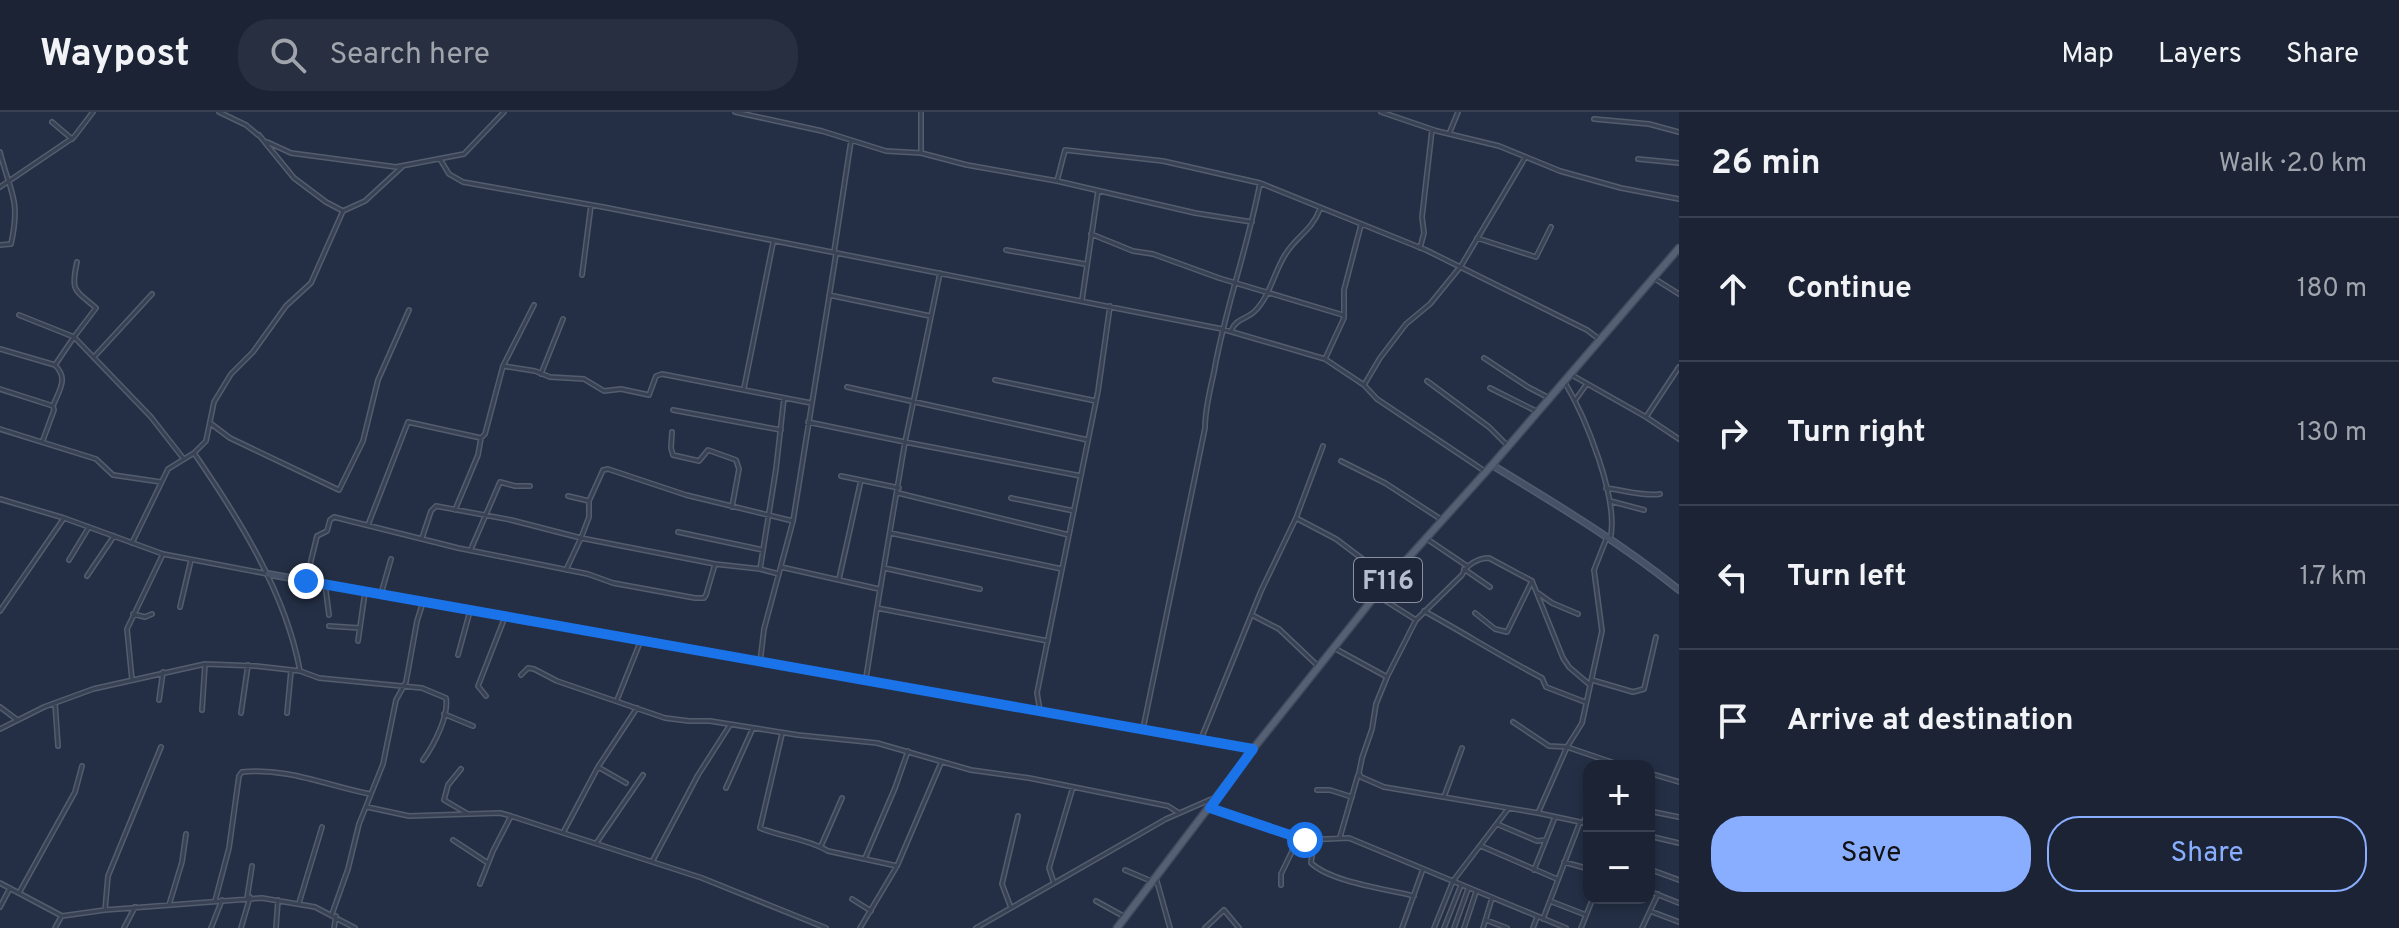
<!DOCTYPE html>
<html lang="en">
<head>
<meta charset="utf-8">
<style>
  body { margin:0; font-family:Overpass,sans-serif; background:#282f40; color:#f1f3f6 }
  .controls { position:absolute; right:24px; bottom:24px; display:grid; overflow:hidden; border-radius:16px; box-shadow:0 4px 12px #0003 }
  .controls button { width:72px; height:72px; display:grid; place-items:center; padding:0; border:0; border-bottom:2px solid #39404f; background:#1b2334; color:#f1f3f6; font:40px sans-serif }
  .stop { position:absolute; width:24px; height:24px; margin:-18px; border:6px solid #1a73e8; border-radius:50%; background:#fff }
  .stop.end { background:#1a73e8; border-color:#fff; box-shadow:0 2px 8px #0008 }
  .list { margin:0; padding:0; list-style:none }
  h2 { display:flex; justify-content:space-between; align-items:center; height:104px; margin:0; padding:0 32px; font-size:34px }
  h2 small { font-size:26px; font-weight:400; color:#a0a4ac }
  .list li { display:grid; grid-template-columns:52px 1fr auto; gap:24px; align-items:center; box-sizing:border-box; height:144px; padding:0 32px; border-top:2px solid #39404f }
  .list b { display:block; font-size:30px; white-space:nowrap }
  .list em { font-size:26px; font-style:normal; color:#a0a4ac }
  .actions { display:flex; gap:16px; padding:24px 32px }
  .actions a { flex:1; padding:18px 0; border:2px solid #89adff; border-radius:32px; text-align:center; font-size:28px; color:#89adff }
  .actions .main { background:#89adff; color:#111 }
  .icon { flex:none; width:44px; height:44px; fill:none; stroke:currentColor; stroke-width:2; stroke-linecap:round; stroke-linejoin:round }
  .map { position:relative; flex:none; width:1679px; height:816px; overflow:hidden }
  header { display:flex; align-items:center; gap:48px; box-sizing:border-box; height:112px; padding:0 40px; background:#1b2334; border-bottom:2px solid #39404f }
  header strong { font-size:38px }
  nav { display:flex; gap:44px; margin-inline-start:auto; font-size:28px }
  .search { width:560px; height:72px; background:#282f40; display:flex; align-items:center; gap:20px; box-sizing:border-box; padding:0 28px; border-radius:32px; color:#a0a4ac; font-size:30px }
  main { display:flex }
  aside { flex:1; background:#1b2334 }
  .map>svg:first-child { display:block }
</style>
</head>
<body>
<header>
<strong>Waypost</strong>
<div class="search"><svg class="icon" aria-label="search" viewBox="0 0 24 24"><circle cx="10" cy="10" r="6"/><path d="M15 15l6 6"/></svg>Search here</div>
<nav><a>Map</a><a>Layers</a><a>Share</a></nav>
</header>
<main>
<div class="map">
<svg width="1679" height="816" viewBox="0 0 1679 816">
  <rect width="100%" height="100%" fill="#242f45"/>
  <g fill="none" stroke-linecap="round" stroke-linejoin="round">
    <g stroke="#545d6e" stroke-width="6">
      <path id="street" d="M219,0l27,13 12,10
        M735,0l87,19 64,20 35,2
        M921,0v41l46,12 90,16 8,-31 98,11 97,22 166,67 161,80 12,9
        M1381,0l56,19 62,15 61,25 61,17 58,11
        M1594,7l55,5 30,8
        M52,10l20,17
        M1449,22l9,-22
        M267,30l24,11 105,14 68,-13 40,-42
        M0,40c10,41 21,46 11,92l-11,1
        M440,47l9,15 14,8 140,25 619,122 103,30 39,26 13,14 109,73
        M1638,47l41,4
        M1057,69l138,32 57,9
        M0,75l74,-50 19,-25
        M343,99l22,-10 38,-35
        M1091,122l42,17 20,3 66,24 124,37
        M1477,126l59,19 15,-30
        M1420,136l4,-15 -2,-16 10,-87
        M1006,138l79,14
        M834,140l17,-111
        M77,150c-7,31 -1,28 19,46l-22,29 77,80 32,41
        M940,161l-35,169 176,34
        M582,163l9,-70
        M1655,167l24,15
        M829,183l101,21
        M1082,188l16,-109
        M1231,219c5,-13 15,-11 24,-20 15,-15 19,-39 30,-56 11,-19 26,-23 35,-46
        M0,237l55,16 19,-28 -55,-22
        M94,245l58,-63
        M1484,246l44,29 21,11
        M1325,247l19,-41v-28l17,-65
        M503,254l32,5 15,6 34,2 20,12 17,-2 28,6 7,-19 6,-2 149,29
        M541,262l22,-55
        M1570,262l76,43 33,22
        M995,268l101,21
        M1427,269l62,46 19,19
        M1564,269c21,35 56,119 46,159
        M1364,273l16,-27 26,-34 24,-20 31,-38 64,-108
        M847,275l241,53
        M744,276l29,-145
        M1490,276l48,24
        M0,277l53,17 1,4 -11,30
        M1576,287l10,-14
        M53,294c6,-16 16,-27 2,-41
        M673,298l108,20
        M1646,305l33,-50
        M808,310l97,20 -28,166
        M210,311l20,15 109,52 24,-49 15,-61 31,-70
        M0,317l96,30 17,16 48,7
        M672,320l-1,16 2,7 26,6 9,-11 28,10 3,9 -7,38
        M194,341c44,64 92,140 106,218
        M1341,349l44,22 57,37
        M841,364l58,12
        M1606,376c16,2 41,9 54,6
        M898,381l171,42
        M1011,386l63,13
        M0,387l64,19 99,36 105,20
        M589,389l14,-31 5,-1 78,26 107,26
        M1610,389l34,9
        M455,398l23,-55 3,-17
        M1296,406l40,21 53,40
        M368,413l40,-103 73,16 4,-4 18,-68 31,-61
        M678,420l85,18
        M890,421l172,36
        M422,426l9,-27 5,-5 75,14 70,18 8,-21v-16l-21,-5
        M1427,427l40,27
        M132,431l36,-74 26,-16 12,-12 8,-39 17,-28 22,-22 33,-46 25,-23 32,-72 -17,-9 -32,-24 -35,-43
        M471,437l29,-67 15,4h15
        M69,448l20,-33
        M781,455l98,22
        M884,456l96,21
        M760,457l16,-100 8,-71
        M1464,457l26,18
        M566,458l15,-32 134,26
        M87,464l27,-40
        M839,467l22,-99
        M306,469l11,-45 10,-5 3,-11 4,-3 124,31 130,26 25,9 82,15h9l2,-3 9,-31 45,5 19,5
        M325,472l4,31
        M1538,481l14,10 26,11
        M381,482l10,-35
        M1378,484l38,24
        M180,495l11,-47
        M0,499l64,-93
        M1424,499c40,22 78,46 118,67l4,9 39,15
        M1475,501l20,16 12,3 25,-51
        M133,502l12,3 7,-3
        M1252,503l27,14 39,37
        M329,514l31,2
        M358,529l7,-49
        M1334,536l53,29
        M458,543l12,-44
        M760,550l4,-33 29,-108 43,-267
        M521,563l7,-7 6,1 23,12 108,37 24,3h21l88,14 79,8 94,27 58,8 139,28 11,7
        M866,566l11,-70 171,33
        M132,568l-5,-51 36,-75
        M1592,568l41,12 11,-3 12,-52
        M1590,573l-21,-18 -6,-9 -31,-77 -43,-23c-11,0 -23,7 -27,17l-46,45 -29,57 -11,27 -4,25 -10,29 -3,15 2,4 23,10 154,26 29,-66 15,-24 20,-92 -8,-61 13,-33
        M486,584l-8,-10 27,-69
        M159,588l4,-28
        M617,588l24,-60
        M55,591l3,43
        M0,595l16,12
        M202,598l3,-46
        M1040,599l-3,-18 61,-302 12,-85
        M241,601l7,-48
        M287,601l4,-42
        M444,602l29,12
        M1513,610l36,24 18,1 56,19
        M0,617l44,-22 49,-18 112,-25 51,2 44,5 19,7 103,10 24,10c3,18 -12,47 -23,62
        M1143,617l62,-301c0,-20 5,-37 9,-56 11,-64 34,-125 46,-189
        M782,622l-22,94c22,9 48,11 68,23l69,15
        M1201,627l60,-148 35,-73 27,-72
        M598,655l28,16
        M461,657l-13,16 -4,15 24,14
        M1649,661l30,9
        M726,676l27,-60
        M1317,678h13l22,7
        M1444,685l18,-49
        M367,695l42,9 91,-3 11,3 191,62 124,50
        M1210,696l95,32 44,-2 217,90
        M1649,699l30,6
        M1538,701l51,11
        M1584,709l5,-11
        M1497,712l40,17 8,-1
        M564,719l34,-64 39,-59
        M1649,724l30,7
        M1340,725l18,-62
        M453,728l35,23
        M1314,729l-3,22c20,19 75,26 103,33
        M597,730l46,-67
        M821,734l21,-48
        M1481,734l76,33
        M865,746l30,-70 13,-37
        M653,748l45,-85 32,-50
        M1564,750l25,7
        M1649,757l30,11
        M1125,758l26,11
        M1534,758l21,-53
        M1156,766l14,50
        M0,771l62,33 43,-6 157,-12 53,9 40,21
        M1054,771l-5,-15 24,-81
        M480,772l13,-33 18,-35
        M1281,773v-11l18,-37
        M1649,779l30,12
        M19,781l56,-101 7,-26
        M247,786l5,-32
        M852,787l19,12
        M215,789l14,-53 10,-72 3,-4c45,-5 86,14 128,22
        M1096,789l29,16
        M1550,789l36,14
        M299,791l23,-76
        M169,793l13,-43 4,-28
        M0,795l10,-19
        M1011,796l-9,-24 16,-68
        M105,798l3,-34 53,-129
        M1650,799l29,11
        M332,802l16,-45 11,-45 24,-60 13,-64 10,-18 11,-61 6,-19
        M1543,807l37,-97
        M1486,808l21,8
        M55,816l6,-11
        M124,816l11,-21
        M211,816l11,-28
        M241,816l9,-31
        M276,816l2,-28
        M334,816l2,-12
        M860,816l37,-62 44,-103
        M976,816l190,-109 48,-21
        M1205,816l19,-18 15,18
        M1402,816l21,-59
        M1434,816l19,-47 55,-72
        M1444,816l17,-43
        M1454,816l14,-39
        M1464,816l12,-36
        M1483,816l9,-30
        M1533,816l4,-11
        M1581,816l12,-30
        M1642,816l16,-34"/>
    </g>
    <g stroke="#545d6e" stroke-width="8">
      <path id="secondary" d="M1492,353c64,39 129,78 187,125
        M268,462l985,175"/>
    </g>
    <g stroke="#424b5d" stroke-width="9">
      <path id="primary" d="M1117,816l136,-179 130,-163 109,-121 187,-217"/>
    </g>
    <use href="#street" stroke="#384254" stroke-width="3"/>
    <use href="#secondary" stroke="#465067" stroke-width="5"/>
    <use href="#primary" stroke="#566074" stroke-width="6"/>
  </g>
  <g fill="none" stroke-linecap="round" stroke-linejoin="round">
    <path stroke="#1a73e8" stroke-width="10" d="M306,469l947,168 -43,59 95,32"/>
  </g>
  <g text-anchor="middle" stroke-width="7" stroke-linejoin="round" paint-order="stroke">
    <rect fill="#1d2639" stroke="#8890a1" stroke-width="2" x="1354" y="446" width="68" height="44" rx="6"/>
    <g font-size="26" font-weight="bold" fill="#b6bdce">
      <text x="1388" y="477">F116</text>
    </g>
  </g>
</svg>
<div class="controls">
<button>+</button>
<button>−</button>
</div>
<div class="stop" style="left:1305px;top:728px"></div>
<div class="stop end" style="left:306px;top:469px"></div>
</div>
<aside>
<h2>26 min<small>Walk · 2.0 km</small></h2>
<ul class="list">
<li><svg class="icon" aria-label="ahead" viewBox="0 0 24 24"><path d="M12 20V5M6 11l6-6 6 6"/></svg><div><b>Continue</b></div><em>180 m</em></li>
<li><svg class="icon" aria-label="right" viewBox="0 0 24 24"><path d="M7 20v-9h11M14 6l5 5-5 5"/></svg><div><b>Turn right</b></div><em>130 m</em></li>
<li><svg class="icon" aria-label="left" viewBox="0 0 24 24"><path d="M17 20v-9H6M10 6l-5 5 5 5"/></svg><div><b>Turn left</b></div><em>1.7 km</em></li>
<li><svg class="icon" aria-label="arrive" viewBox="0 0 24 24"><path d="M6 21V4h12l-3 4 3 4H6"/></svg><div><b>Arrive at destination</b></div></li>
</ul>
<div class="actions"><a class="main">Save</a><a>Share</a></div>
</aside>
</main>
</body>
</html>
